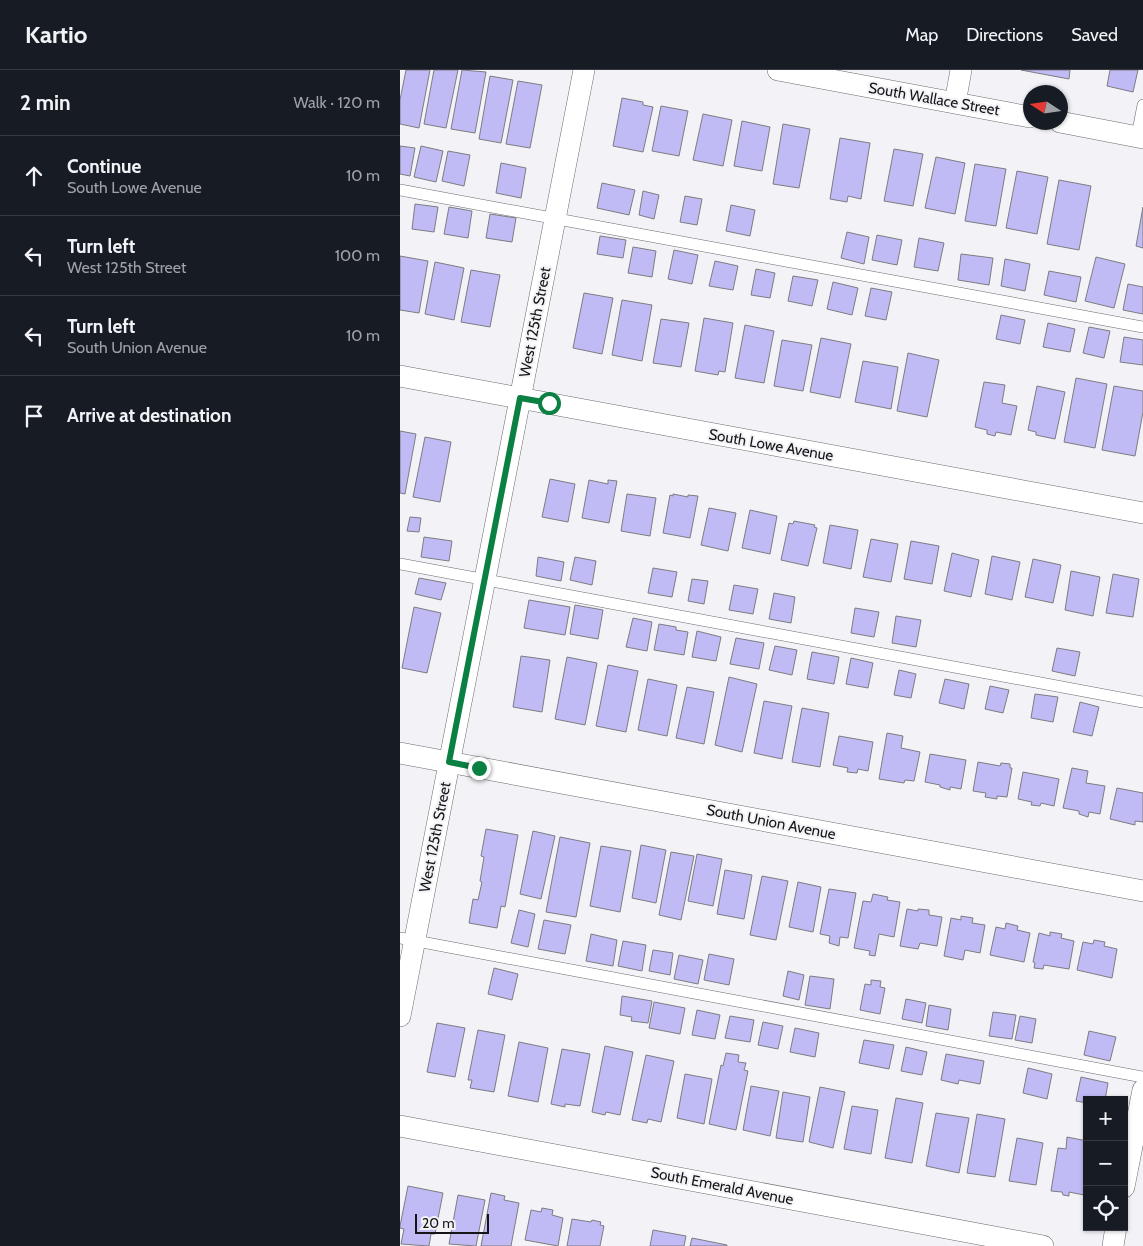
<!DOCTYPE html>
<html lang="en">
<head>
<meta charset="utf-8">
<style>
  body { margin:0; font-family:Cabin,sans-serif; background:#20242c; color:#f1f3f6 }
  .controls { position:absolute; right:15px; bottom:15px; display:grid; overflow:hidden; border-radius:0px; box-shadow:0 1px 4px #0004 }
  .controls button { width:45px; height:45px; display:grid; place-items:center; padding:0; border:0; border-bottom:1px solid #363941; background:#171b24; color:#f1f3f6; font:25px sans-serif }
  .compass { position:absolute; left:623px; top:15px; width:45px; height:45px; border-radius:50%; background:#171b24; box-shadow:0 1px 4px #0004; rotate:282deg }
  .scale { position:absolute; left:15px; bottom:12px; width:74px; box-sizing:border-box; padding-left:5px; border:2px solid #151517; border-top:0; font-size:14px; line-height:18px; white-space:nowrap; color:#151517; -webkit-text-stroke:4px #f2f2f7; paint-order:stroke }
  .stop { position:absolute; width:15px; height:15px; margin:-11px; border:4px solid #0b8043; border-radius:50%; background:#fff }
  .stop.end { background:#0b8043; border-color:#fff; box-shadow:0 1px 5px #0008 }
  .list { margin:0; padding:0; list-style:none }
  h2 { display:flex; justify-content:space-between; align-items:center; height:65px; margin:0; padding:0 20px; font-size:21px }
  h2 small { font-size:16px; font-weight:400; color:#9ea1a6 }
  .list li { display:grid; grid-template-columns:32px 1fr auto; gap:15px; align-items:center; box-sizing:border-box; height:80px; padding:0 20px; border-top:1px solid #363941 }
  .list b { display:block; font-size:19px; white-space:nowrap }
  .list p { margin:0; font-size:16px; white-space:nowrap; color:#9ea1a6 }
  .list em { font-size:16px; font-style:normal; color:#9ea1a6 }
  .icon { flex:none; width:28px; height:28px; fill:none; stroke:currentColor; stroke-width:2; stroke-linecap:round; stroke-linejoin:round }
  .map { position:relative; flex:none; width:743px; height:1176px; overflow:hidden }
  header { display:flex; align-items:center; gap:30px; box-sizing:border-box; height:70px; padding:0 25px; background:#171b24; border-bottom:1px solid #363941 }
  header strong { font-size:24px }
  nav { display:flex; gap:28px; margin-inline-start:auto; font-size:18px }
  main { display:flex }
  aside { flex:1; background:#171b24 }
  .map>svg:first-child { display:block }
</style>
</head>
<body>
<header>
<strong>Kartio</strong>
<nav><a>Map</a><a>Directions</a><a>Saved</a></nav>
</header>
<main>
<aside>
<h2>2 min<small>Walk · 120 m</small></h2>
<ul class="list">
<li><svg class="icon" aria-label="ahead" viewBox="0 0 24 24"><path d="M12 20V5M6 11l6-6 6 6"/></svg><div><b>Continue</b><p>South Lowe Avenue</p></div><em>10 m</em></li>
<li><svg class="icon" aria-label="left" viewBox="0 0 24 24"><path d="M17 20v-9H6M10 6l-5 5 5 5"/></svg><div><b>Turn left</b><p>West 125th Street</p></div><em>100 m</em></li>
<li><svg class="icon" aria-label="left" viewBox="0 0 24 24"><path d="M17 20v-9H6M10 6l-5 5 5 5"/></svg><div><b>Turn left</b><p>South Union Avenue</p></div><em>10 m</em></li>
<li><svg class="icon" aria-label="arrive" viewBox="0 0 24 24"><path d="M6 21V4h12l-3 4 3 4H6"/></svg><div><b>Arrive at destination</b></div></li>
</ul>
</aside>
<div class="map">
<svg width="743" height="1176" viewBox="0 0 743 1176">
  <rect width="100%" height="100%" fill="#f2f2f7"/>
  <path fill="#c1bbf5" stroke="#7c7c81" d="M6,0h24l-11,58 -19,-4v-24z
    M34,0h24l-12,58 -22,-4z
    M62,0l24,2 -11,61 -24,-4z
    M621,0h49l-1,9z
    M710,0h28l-5,22 -26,-6z
    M90,6l23,4 -12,63 -22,-4z
    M118,11l24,4 -12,63 -24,-4z
    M222,28l21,4v3l10,2 -10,45 -30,-6z
    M261,36l27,5 -9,45 -27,-5z
    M303,44l29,6 -9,46 -30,-6z
    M342,51l28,6 -8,44 -28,-5z
    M383,54l27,5 -11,59 -26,-4z
    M440,68l30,5 -9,56 -13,-3 -1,6 -17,-3z
    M0,76l15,2 -5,28 -10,-2z
    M21,76l22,5 -7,31 -22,-5z
    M494,79l29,5 -10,52 -29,-5z
    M48,81l22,4 -6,31 -22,-5z
    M536,87l29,6 -10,51 -30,-6z
    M101,93l25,5 -5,30 -25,-5z
    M575,94l31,5 -10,57 -31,-5z
    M617,101l31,6 -11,57 -31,-6z
    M659,110l32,6 -12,64 -32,-6z
    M202,113l33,7 -6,25 -32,-7z
    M243,121l16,4 -5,24 -15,-4z
    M285,126l17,3 -5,26 -17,-3z
    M15,134l23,3 -4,25 -22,-3z
    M331,135l24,5 -5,26 -24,-5z
    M49,137l23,4 -4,27 -24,-4z
    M743,137v41l-7,-2z
    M90,144l26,4 -4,24 -26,-4z
    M447,162l22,5 -5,27 -23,-6z
    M477,165l25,5 -5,25 -25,-5z
    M200,166l26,4 -3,18 -26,-4z
    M519,168l25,5 -6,28 -24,-4z
    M233,177l23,4 -4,26 -24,-4z
    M274,180l24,5 -6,29 -24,-5z
    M561,184l32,4 -4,27 -31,-5z
    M0,186l28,5 -9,52 -19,-3z
    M696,187l29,7 -11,44 -29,-7z
    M605,189l25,5 -5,27 -24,-5z
    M315,191l23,5 -5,24 -24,-4z
    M35,192l29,6 -10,52 -29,-6z
    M356,199l19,4 -5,25 -19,-3z
    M71,200l29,5 -10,52 -29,-5z
    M649,201l32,6 -5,25 -32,-7z
    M393,206l25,4 -6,26 -24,-5z
    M433,212l25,6 -6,27 -25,-6z
    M728,214l15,3v27l-20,-4z
    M471,218l21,4 -6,28 -21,-4z
    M184,223l29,5 -11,56 -29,-6z
    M222,230l30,5 -10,56 -30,-6z
    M601,245l24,5 -5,24 -24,-5z
    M304,248l29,5 -8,49 -6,-1 -1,4 -23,-4z
    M261,249l28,4 -8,44 -28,-4z
    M648,253l27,6 -5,23 -27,-5z
    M345,255l29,6 -10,52 -29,-5z
    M689,257l21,4 -6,27 -21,-5z
    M724,267l19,3v25l-23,-3z
    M421,268l30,6 -11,54 -30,-6z
    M382,270l30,5 -9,46 -29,-5z
    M508,283l31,7 -12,57 -30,-6z
    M463,291l35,6 -7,42 -36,-7z
    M676,308l31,6 -12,64 -31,-6z
    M584,312l21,3 -3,18 15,3 -6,29 -15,-3 -1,4 -8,-2v-4l-12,-3z
    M637,316l28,6 -10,47 -19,-4v-3l-8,-2z
    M714,316l29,5v21l-8,44 -33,-6z
    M0,361l16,3 -11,60 -5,-1z
    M25,367l26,5 -11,60 -27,-5z
    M150,409l25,5 -7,38 -26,-5z
    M189,410l19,4v-4l9,1 -8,42 -27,-5z
    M227,424l29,4 -6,38 -29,-5z
    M273,424l15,3v-2l10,1 -8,42 -27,-5 7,-38 3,1z
    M309,438l27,5 -8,38 -27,-6z
    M350,440l27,6 -7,38 -28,-6z
    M10,447l11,1 -2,14 -12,-1z
    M394,451l21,4 -1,2 3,1 -9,38 -27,-6 8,-37 4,1z
    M430,455l28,5 -7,39 -28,-6z
    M24,467l28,4 -3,20 -28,-4z
    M471,469l27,5 -7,38 -28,-5z
    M511,471l28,5 -7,38 -28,-5z
    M552,483l27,7 -8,37 -27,-6z
    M592,486l28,6 -8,38 -27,-6z
    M138,487l26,5 -3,19 -25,-5z
    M175,487l21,4 -4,24 -22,-5z
    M633,489l28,6 -8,38 -28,-6z
    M253,498l24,4 -5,25 -24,-4z
    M671,501l29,6 -7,39 -28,-6z
    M713,504l26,5 -6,38 -27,-4z
    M19,508l27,5 -5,17 -26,-6z
    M292,509l16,2 -4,23 -16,-3z
    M334,515l24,4 -5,25 -24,-4z
    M374,523l21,4 -4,26 -22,-4z
    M129,530l41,7 -5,28 -41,-7z
    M175,535l28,5 -5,29 -28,-5z
    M14,537l27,6 -14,60 -25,-5z
    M455,538l24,4 -5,25 -23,-4z
    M496,546l25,4 -5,27 -24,-4z
    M233,548l19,4 -5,29 -21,-4z
    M259,554l17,3v3l12,2 -4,23 -30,-5z
    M297,561l24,6 -5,24 -24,-4z
    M336,568l28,5 -5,26 -29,-5z
    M375,576l22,4 -5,25 -23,-5z
    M657,578l23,4 -5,24 -23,-5z
    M412,582l27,5 -5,27 -27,-5z
    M121,586l29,4 -8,52 -29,-5z
    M167,587l30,6 -12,62 -30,-6z
    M451,588l22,5 -5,25 -22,-4z
    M208,595l30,6 -12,61 -30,-6z
    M499,600l17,4 -5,24 -17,-3z
    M329,607l28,7 -15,68 -27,-7z
    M248,609l29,6 -10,51 -29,-6z
    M545,609l24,5 -5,25 -25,-6z
    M590,616l19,4 -6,23 -18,-4z
    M287,617l27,5 -10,52 -28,-6z
    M635,624l23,3 -5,25 -22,-4z
    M364,631l28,5 -10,53 -28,-6z
    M680,632l19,5 -7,29 -19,-4z
    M402,638l27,5 -9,54 -28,-5z
    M487,663l16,3 -2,12 19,4 -6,29 -9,-1 -1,3 -25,-4z
    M439,666l34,6 -5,29 -10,-2 -1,4 -10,-1 1,-4 -15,-3z
    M530,684l36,6 -5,29 -11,-2v3l-10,-3v-2l-15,-3z
    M578,692l22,4 1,-3 9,1v4h2l-5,29 -10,-1v3l-12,-2 1,-4 -13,-2z
    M672,698l16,3 -2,12 19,3 -5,28 -11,-2 -1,5 -9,-3v-3l-16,-3z
    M623,702l36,7 -5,27 -13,-3 -1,3 -9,-1 1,-3 -14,-3z
    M717,718l26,5v29l-8,-1v4l-25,-6z
    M86,759l32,6 -13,72 -4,-1 -4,22 -28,-5 4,-24 5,1 4,-18 -2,-1 4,-24 -3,-1z
    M133,761l22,5 -14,63 -21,-5z
    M160,767l30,6 -14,74 -30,-5z
    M241,775l25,5 -10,53 -24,-5z
    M201,776l30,5 -11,61 -30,-6z
    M271,782l23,4 -13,64 -22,-5z
    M297,784l25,5 -9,47 -25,-5z
    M325,800l27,5 -8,44 -27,-5z
    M362,806l26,5 -12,59 -26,-5z
    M398,812l23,5 -8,45 -24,-5z
    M429,819l27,4 -8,45 -8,-1 -1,9 -10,-3 1,-7 -10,-2z
    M473,824l15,3 -1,3 13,2 -6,35 -15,-3 -4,22 -6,-1 1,-4 -16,-3 9,-47 8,1z
    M507,839l11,2v-2l11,1v5l13,2 -5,29 -17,-3 -2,6 -18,-3z
    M119,840l16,4 -7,33 -17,-4z
    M561,846l12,2 -1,5 13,2 -5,28 -15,-3 -2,10 -19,-4 7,-38 10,2z
    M144,850l27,5 -6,29 -27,-5z
    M606,853l12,3 -1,4 13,3 -6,29 -34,-7 6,-28 9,2z
    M650,862l12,2 -1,4 13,3 -5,28 -25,-4 -1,4 -9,-1 1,-5 -2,-1 6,-29 11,3z
    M191,864l26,6 -4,26 -27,-5z
    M694,870l11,2 -1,4 13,3 -5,29 -35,-8 6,-28 10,2z
    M223,871l23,4 -4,26 -24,-5z
    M253,880l20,3 -3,22 -21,-4z
    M309,884l25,5 -5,26 -25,-5z
    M279,885l24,5 -5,24 -24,-5z
    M94,898l24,6 -6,26 -24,-6z
    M388,901l16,4 -5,25 -16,-4z
    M410,906l24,3 -4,30 -25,-4z
    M471,910l10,1 -1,6 5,1 -5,26 -20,-4 5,-26 6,1z
    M222,926l30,5 -4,22 -17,-2 1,-4 -12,-2z
    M506,929l20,4 -4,20 -20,-4z
    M254,932l31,6 -5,26 -31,-6z
    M529,935l22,4 -3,21 -22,-4z
    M297,940l23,5 -5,24 -23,-4z
    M593,942l23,3 -4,24 -23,-3z
    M330,946l24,4 -4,22 -25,-4z
    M620,946l16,3 -4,24 -17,-3z
    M363,952l20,4 -5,23 -20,-4z
    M37,953l28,5 -10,49 -28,-5z
    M395,958l24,5 -4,24 -25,-5z
    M78,960l27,5 -11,57 -24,-4 2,-8h-4z
    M689,961l27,6 -6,24 -26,-6z
    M464,970l30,5 -5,24 -30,-6z
    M119,972l29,6 -10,54 -30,-6z
    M205,976l28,6 -13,63 -14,-3 -1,3 -13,-3z
    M506,977l21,5 -5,23 -21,-4z
    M162,979l28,5 -10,52 -15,-2v3l-14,-3z
    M326,983l13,2 -1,7 8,1 -2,7 4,1 -12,59 -27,-6 12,-59 2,1z
    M546,984l38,7 -4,23 -21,-4 -1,4 -17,-4z
    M246,985l28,6 -13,61 -13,-3 -1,4 -15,-3z
    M628,998l24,6 -5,25 -24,-6z
    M285,1004l27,5 -8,45 -27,-6z
    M681,1007l27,6 -3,17h-18v3l-11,-2z
    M351,1016l28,5 -9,45 -27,-6z
    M420,1017l25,5 -12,56 -24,-6z
    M383,1022l27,5 -7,45 -27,-4z
    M496,1028l27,5 -11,60 -27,-5z
    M452,1036l26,4 -7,44 -27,-5z
    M536,1043l33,5 -10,55 -33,-7z
    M577,1044l28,5 -10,58 -28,-4z
    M667,1067l20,4v40l-3,14 -15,-3v4l-6,-1 -1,-3 -11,-1 7,-43 8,1z
    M617,1068l26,5 -7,42 -27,-4z
    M8,1116l35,7 -8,41h-4l-2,12 -28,-2 3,-15 -4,-1v-2z
    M91,1123l14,3 -1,4 15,3 -8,43h-30z
    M58,1125l27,5 -9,46 -27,-2z
    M142,1138l11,2 -1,5 11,3 -5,28 -33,-6 6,-30 10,2z
    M172,1149l19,3 1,-2 9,2 -1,3 4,1 -4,20h-33z
    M253,1160l33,6 -2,10h-34z
    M292,1168l35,7v1h-37z"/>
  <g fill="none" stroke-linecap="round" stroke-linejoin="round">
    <g stroke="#6b6b6f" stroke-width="12">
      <path id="service" d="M737,66l6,-31
        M0,120l743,137
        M0,494l743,138
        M0,868l743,139"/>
    </g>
    <g stroke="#6b6b6f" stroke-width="22">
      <path id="minor" d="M378,0l252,47
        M555,33l6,-33
        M660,52l83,16
        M0,306l743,137
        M0,683l743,138
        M0,946l184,-946
        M0,1056l643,120
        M724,1117l19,-97
        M713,1176l3,-19"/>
    </g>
    <use href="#service" stroke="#fff" stroke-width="11"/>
    <use href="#minor" stroke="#fff" stroke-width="21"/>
  </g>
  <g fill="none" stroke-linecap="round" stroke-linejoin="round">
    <path stroke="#0b8043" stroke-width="6" d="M79,698l-30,-6 6,-31 65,-333 29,5"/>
  </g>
  <g text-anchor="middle" stroke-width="4" stroke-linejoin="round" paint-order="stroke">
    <g font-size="15" fill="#151517" stroke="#f2f2f7">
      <text transform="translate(534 29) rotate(10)" y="5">South Wallace Street</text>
      <text transform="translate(135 252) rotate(-79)" y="5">West 125th Street</text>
      <text transform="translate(371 375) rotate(10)" y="5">South Lowe Avenue</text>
      <text transform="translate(371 752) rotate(11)" y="5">South Union Avenue</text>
      <text transform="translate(35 767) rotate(-79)" y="5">West 125th Street</text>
      <text transform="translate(322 1116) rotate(11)" y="5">South Emerald Avenue</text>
    </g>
  </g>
</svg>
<div class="controls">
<button>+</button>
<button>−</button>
<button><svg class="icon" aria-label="locate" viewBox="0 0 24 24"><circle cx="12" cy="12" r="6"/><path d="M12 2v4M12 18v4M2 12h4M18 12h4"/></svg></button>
</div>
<svg class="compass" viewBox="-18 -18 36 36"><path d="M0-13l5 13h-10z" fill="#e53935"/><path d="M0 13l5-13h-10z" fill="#9ea1a6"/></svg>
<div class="scale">20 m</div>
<div class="stop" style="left:149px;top:333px"></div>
<div class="stop end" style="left:79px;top:698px"></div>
</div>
</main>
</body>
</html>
